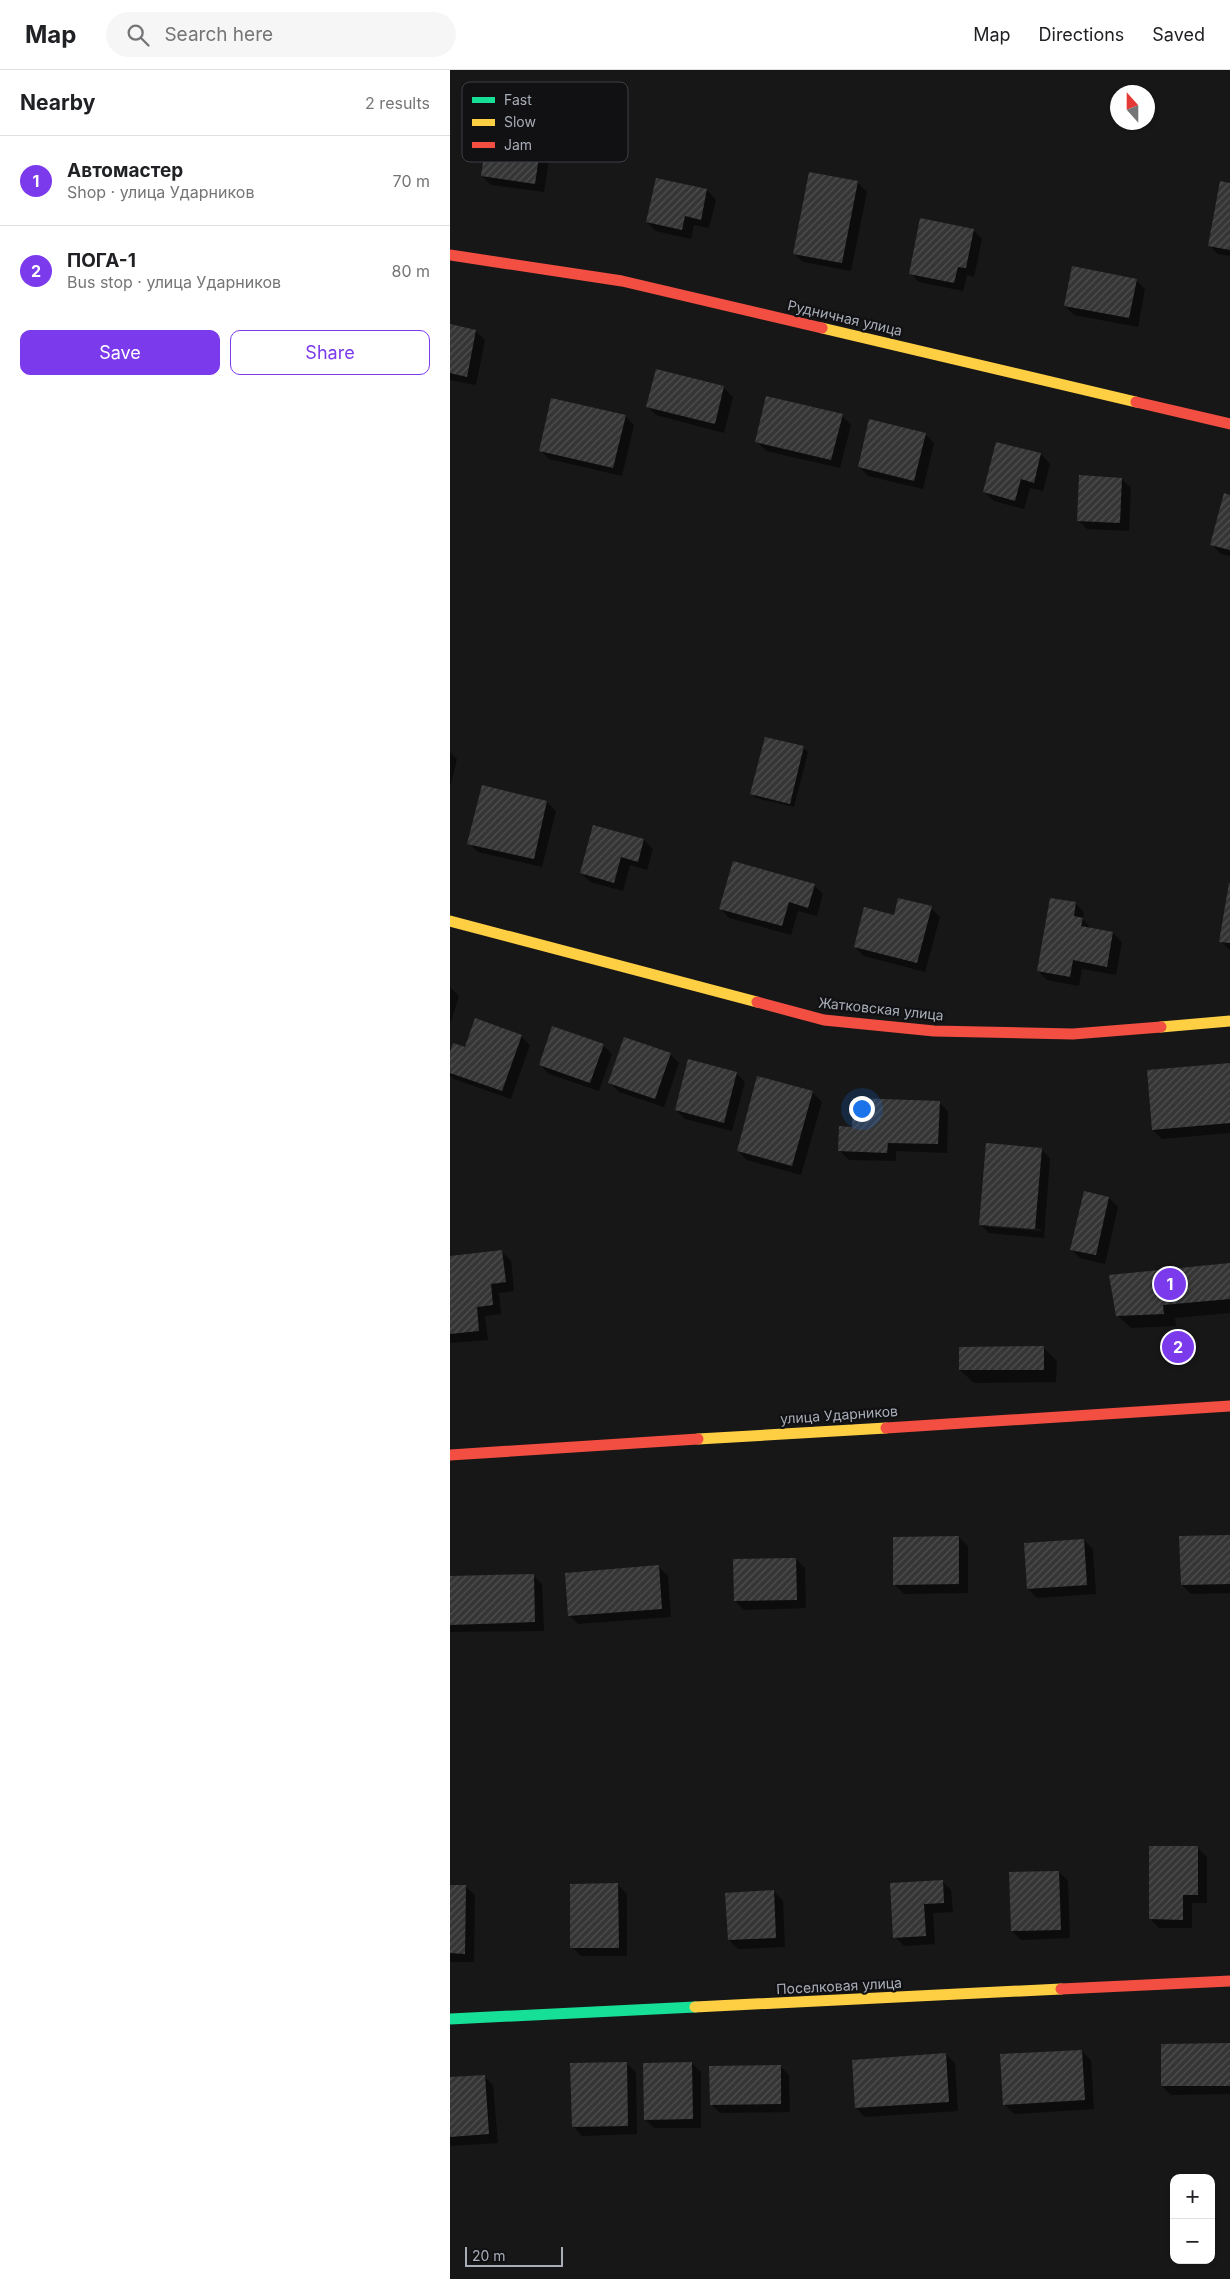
<!DOCTYPE html>
<html lang="en">
<head>
<meta charset="utf-8">
<style>
  body { margin:0; font-family:Inter,sans-serif; background:#f6f6f6; color:#202124 }
  .controls { position:absolute; right:15px; bottom:15px; display:grid; overflow:hidden; border-radius:10px; box-shadow:0 1px 4px #0004 }
  .controls button { width:45px; height:45px; display:grid; place-items:center; padding:0; border:0; border-bottom:1px solid #e0e0e0; background:#fff; color:#202124; font:25px sans-serif }
  .compass { position:absolute; left:660px; top:15px; width:45px; height:45px; border-radius:50%; background:#fff; box-shadow:0 1px 4px #0004; rotate:339deg }
  .scale { position:absolute; left:15px; bottom:12px; width:98px; box-sizing:border-box; padding-left:5px; border:2px solid #a8adb8; border-top:0; font-size:14px; line-height:18px; white-space:nowrap; color:#a8adb8; -webkit-text-stroke:4px #111113; paint-order:stroke }
  .you { position:absolute; left:411px; top:1038px; width:18px; height:18px; margin:-12px; border:4px solid #fff; border-radius:50%; background:#1a73e8; box-shadow:0 0 0 8px #1a73e833 }
  .badge { display:grid; place-items:center; width:32px; height:32px; border-radius:50%; background:#7c3aed; color:#fff; font-size:16px; font-weight:700 }
  .pin { position:absolute; translate:-50% -50%; border:2px solid #fff; box-shadow:0 1px 5px #0006 }
  .list { margin:0; padding:0; list-style:none }
  h2 { display:flex; justify-content:space-between; align-items:center; height:65px; margin:0; padding:0 20px; font-size:21px }
  h2 small { font-size:16px; font-weight:400; color:#757577 }
  .list li { display:grid; grid-template-columns:32px 1fr auto; gap:15px; align-items:center; box-sizing:border-box; height:90px; padding:0 20px; border-top:1px solid #e0e0e0 }
  .list b { display:block; font-size:19px; white-space:nowrap }
  .list p { margin:0; font-size:16px; white-space:nowrap; color:#757577 }
  .list em { font-size:16px; font-style:normal; color:#757577 }
  .actions { display:flex; gap:10px; padding:15px 20px }
  .actions a { flex:1; padding:11px 0; border:1px solid #7c3aed; border-radius:10px; text-align:center; font-size:18px; color:#7c3aed }
  .actions .main { background:#7c3aed; color:#fff }
  .icon { flex:none; width:28px; height:28px; fill:none; stroke:currentColor; stroke-width:2; stroke-linecap:round; stroke-linejoin:round }
  .map { position:relative; flex:none; width:780px; height:2209px; overflow:hidden }
  header { display:flex; align-items:center; gap:30px; box-sizing:border-box; height:70px; padding:0 25px; background:#fff; border-bottom:1px solid #e0e0e0 }
  header strong { font-size:24px }
  nav { display:flex; gap:28px; margin-inline-start:auto; font-size:18px }
  .search { width:350px; height:45px; background:#f6f6f6; display:flex; align-items:center; gap:12px; box-sizing:border-box; padding:0 18px; border-radius:28px; color:#757577; font-size:19px }
  main { display:flex }
  aside { flex:1; background:#fff }
  .map>svg:first-child { display:block }
</style>
</head>
<body>
<header>
<strong>Map</strong>
<div class="search"><svg class="icon" aria-label="search" viewBox="0 0 24 24"><circle cx="10" cy="10" r="6"/><path d="M15 15l6 6"/></svg>Search here</div>
<nav><a>Map</a><a>Directions</a><a>Saved</a></nav>
</header>
<main>
<aside>
<h2>Nearby<small>2 results</small></h2>
<ul class="list">
<li><span class="badge">1</span><div><b>Автомастер</b><p>Shop · улица Ударников</p></div><em>70 m</em></li>
<li><span class="badge">2</span><div><b>ПОГА-1</b><p>Bus stop · улица Ударников</p></div><em>80 m</em></li>
</ul>
<div class="actions"><a class="main">Save</a><a>Share</a></div>
</aside>
<div class="map">
<svg width="780" height="2209" viewBox="0 0 780 2209">
  <defs>
    <pattern id="building-hatch" width="6" height="6" patternUnits="userSpaceOnUse" patternTransform="scale(1.25)"><rect width="6" height="6" fill="#353536"/><path d="M-1 1l2-2M0 6l6-6M5 7l2-2" fill="none" stroke="#4f5051"/></pattern>
  </defs>
  <rect width="100%" height="100%" fill="#171717"/>
  <path fill="#0007" fill-rule="evenodd" d="M92,67l9,9 -7,46 -53,-7 -9,-9z
    M408,113l9,9 -16,79 -48,-9 -9,-9z
    M780,114v72l-12,-2 -9,-9z
    M257,120l9,10 -7,28 -15,-3 -3,14 -35,-8 -9,-9z
    M523,160l9,9 -8,38 -7,-2 -4,16 -44,-9 -9,-9z
    M686,210l9,9 -7,38 -64,-12 -9,-9z
    M0,256l26,5 9,9 -9,45 -26,-5z
    M207,300l67,18 9,9 -9,36 -68,-18 -9,-9z
    M175,346l9,9 -12,51 -73,-17 -9,-9z
    M392,346l9,9 -11,43 -74,-17 -9,-9z
    M475,364l9,9 -11,46 -55,-13 -9,-9z
    M547,374l44,10 9,10 -7,27 -13,-3 -6,21 -30,-8 -10,-9z
    M672,409l9,9 -2,43 -42,-2 -9,-9z
    M780,426v60l-9,-2 -9,-9z
    M353,678l5,4 -14,55 -38,-9 -4,-5z
    M0,682l7,7 -6,25h-1z
    M97,732l9,9 -14,56 -64,-15 -9,-9z
    M143,757l51,13 9,9 -6,21 -17,-5 -7,26 -33,-9 -9,-9z
    M780,814v66l-10,-9z
    M364,815l9,9 -6,22 -19,-5 -7,24 -62,-17 -9,-10z
    M625,833l9,9 -1,7 8,10 22,4 9,9 -6,33 -34,-6 -3,17 -32,-6 -9,-9z
    M481,838l9,9 -15,55 -61,-16 -9,-9 39,-31z
    M0,917l9,9 -9,29z
    M71,966l9,9 -19,54 -57,-20 -4,-3v-21l15,-6z
    M153,975l9,9 -13,37 -50,-17 -9,-9z
    M220,984l9,9 -15,44 -45,-15 -9,-9z
    M780,994v69l-68,6 -9,-9z
    M286,1003l9,9 -13,49 -47,-12 -9,-9z
    M308,1007l55,16 9,9 -21,73 -54,-15 -9,-9z
    M489,1032l9,9 -1,42 -51,-2v10l-47,-1 -9,-9 13,-23z
    M591,1079l9,9 -6,80 -55,-5 -9,-9zM538,1154l53,5v2l-53,-4z
    M635,1123l24,5 9,9 -13,57 -25,-6 -9,-9z
    M52,1182l9,9 3,30 -15,2 2,21 -16,2 3,24 -38,3v-86z
    M780,1194v49l-55,5 1,8 -45,2 -14,-13z
    M594,1278l13,13 -1,21 -82,1 -14,-13z
    M780,1466v57l-39,1 -9,-9z
    M509,1467l9,9v47l-64,1 -9,-9z
    M634,1470l9,9 3,45 -59,4 -9,-9z
    M346,1489l9,9 1,40 -62,2 -9,-9z
    M209,1497l9,9 3,41 -93,7 -9,-9z
    M83,1505l9,9 2,47 -94,1v-55z
    M748,1778l9,9v46h-15v25h-33l-9,-9z
    M609,1802l9,9 2,57 -49,2 -9,-9z
    M492,1811l9,9 2,22 -20,1 2,31 -31,2 -9,-9z
    M168,1815l9,9v62h-46l-9,-9z
    M0,1816h15l10,9 -1,67h-24z
    M324,1822l9,9 2,46 -47,2 -9,-9z
    M780,1974v50l-59,1 -9,-9z
    M632,1981l9,9 3,49 -80,5 -9,-9z
    M496,1984l9,9 3,48 -93,6 -9,-9z
    M176,1993l10,9 1,62 -55,2 -9,-10z
    M242,1993l9,9v56h-47l-9,-9z
    M330,1996l9,9 1,37 -70,1 -9,-9z
    M34,2006l9,9 5,58 -48,3v-67z"/>
  <path fill="url(#building-hatch)" d="M38,58l54,8 -7,48 -54,-8z
    M359,102l49,9 -16,82 -49,-9z
    M206,108l51,11 -6,31 -16,-4 -3,14 -36,-8z
    M770,111l10,2v67l-22,-4z
    M470,148l54,11 -8,39 -8,-1 -4,16 -45,-9z
    M622,196l65,13 -8,39 -65,-12z
    M0,254l26,6 -9,47 -17,-4z
    M206,299l68,17 -9,38 -69,-17z
    M316,326l77,18 -12,46 -76,-18z
    M101,328l75,17 -13,53 -74,-17z
    M419,349l57,14 -12,48 -56,-14z
    M546,372l45,11 -7,30 -13,-4 -6,22 -32,-9z
    M629,405l43,3 -2,45 -43,-2z
    M774,423l6,2v55l-20,-5z
    M315,667l39,9 -14,58 -40,-10z
    M32,715l65,16 -13,58 -67,-15z
    M143,755l51,14 -6,23 -17,-5 -7,26 -34,-10z
    M283,791l82,23 -7,24 -19,-6 -7,24 -63,-17z
    M779,813h1v60l-11,-1z
    M448,828l34,8 -15,57 -63,-16 10,-40 30,8z
    M600,828l26,4 -2,14 9,2 -2,8 32,6 -6,35 -34,-7 -3,17 -33,-6z
    M25,948l47,17 -20,56 -52,-18v-21l3,-9 12,4z
    M102,956l52,18 -14,39 -51,-18z
    M174,967l47,16 -16,46 -47,-16z
    M238,989l49,13 -13,51 -49,-13z
    M780,993v60l-78,7 -5,-60z
    M307,1006l56,15 -21,75 -55,-15z
    M403,1028l87,3 -2,43 -50,-1 -1,10 -49,-2 1,-25 13,1z
    M536,1073l56,5 -7,81 -56,-4z
    M634,1121l25,6 -13,58 -26,-5z
    M52,1180l4,32 -15,2 2,21 -16,2 2,24 -29,3v-78z
    M780,1193v36l-67,6 1,9 -48,2 -7,-41z
    M594,1276v24h-85v-23z
    M780,1465v49l-49,1 -2,-49z
    M509,1466v48l-66,1v-48z
    M634,1469l3,46 -60,4 -3,-46z
    M346,1488l1,42 -63,1 -1,-42z
    M209,1495l3,44 -94,7 -3,-43z
    M84,1504l1,48 -85,3v-49z
    M699,1776h49v49h-15v25l-34,-1z
    M609,1801l2,59 -50,1 -2,-59z
    M493,1810l1,23 -20,1 2,32 -33,2 -3,-55z
    M168,1813l1,65h-49v-64z
    M0,1815h16l-1,69 -15,-1z
    M324,1820l2,48 -48,2 -3,-47z
    M780,1973v43h-69v-42z
    M632,1980l3,50 -82,5 -3,-51z
    M496,1983l3,49 -94,6 -3,-48z
    M177,1992l1,64 -56,1 -2,-64z
    M242,1992l1,57 -49,1 -1,-57z
    M331,1995v39l-71,1 -1,-39z
    M35,2005l4,59 -39,3v-60z"/>
  <g fill="none" stroke-linecap="round" stroke-linejoin="round">
    <path stroke="#16e098" stroke-width="11" d="M0,1949l245,-12"/>
    <path stroke="#ffcf43" stroke-width="11" d="M372,258l314,74
      M0,851l307,81
      M711,957l69,-6
      M248,1369l188,-11
      M245,1937l366,-18"/>
    <path stroke="#f24e42" stroke-width="11" d="M0,185l172,26 200,47
      M686,332l94,22
      M307,932l67,18 110,11 139,3 88,-7
      M436,1358l344,-22
      M0,1385l248,-16
      M611,1919l169,-8"/>
  </g>
  <g text-anchor="middle" stroke-width="4.5" stroke-linejoin="round" paint-order="stroke">
    <g font-size="14" fill="#a8adb8" stroke="#111113">
      <text transform="translate(395 248) rotate(13)" y="5">Рудничная улица</text>
      <text transform="translate(431 939) rotate(6)" y="5">Жатковская улица</text>
      <text transform="translate(389 1345) rotate(-4)" y="5">улица Ударников</text>
      <text transform="translate(389 1916) rotate(-3)" y="5">Поселковая улица</text>
    </g>
  </g>
  <rect x="12" y="12" width="166" height="80" rx="8" fill="#111113" stroke="#3e4045" stroke-width="1"/>
  <rect x="22" y="27" width="23" height="6" fill="#16e098"/>
  <rect x="22" y="49" width="23" height="7" fill="#ffcf43"/>
  <rect x="22" y="72" width="23" height="6" fill="#f24e42"/>
  <g font-size="14" fill="#a8adb8">
    <text x="54" y="35">Fast</text>
    <text x="54" y="57">Slow</text>
    <text x="54" y="80">Jam</text>
  </g>
</svg>
<div class="controls">
<button>+</button>
<button>−</button>
</div>
<svg class="compass" viewBox="-18 -18 36 36"><path d="M0-13l5 13h-10z" fill="#e53935"/><path d="M0 13l5-13h-10z" fill="#757577"/></svg>
<div class="scale">20 m</div>
<div class="you"></div>
<div class="pin badge" style="left:720px;top:1214px">1</div>
<div class="pin badge" style="left:728px;top:1277px">2</div>
</div>
</main>
</body>
</html>
